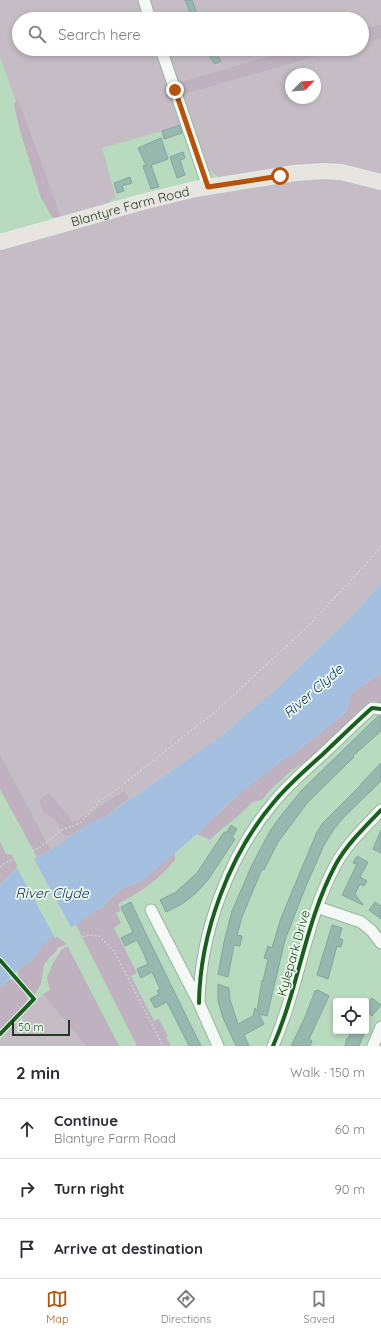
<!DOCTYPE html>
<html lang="en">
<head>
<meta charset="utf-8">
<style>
  body { margin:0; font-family:Quicksand,sans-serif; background:#f7f7f7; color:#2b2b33 }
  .controls { position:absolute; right:12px; bottom:12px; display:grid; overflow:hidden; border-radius:4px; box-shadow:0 2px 6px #0003 }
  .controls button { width:36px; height:36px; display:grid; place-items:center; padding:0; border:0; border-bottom:1px solid #e1e1e2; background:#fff; color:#2b2b33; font:20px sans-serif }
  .compass { position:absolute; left:285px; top:68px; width:36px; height:36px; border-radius:50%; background:#fff; box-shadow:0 2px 6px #0003; rotate:65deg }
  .scale { position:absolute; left:12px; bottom:10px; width:58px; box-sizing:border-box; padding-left:4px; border:2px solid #203a25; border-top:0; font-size:11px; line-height:14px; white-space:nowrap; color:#203a25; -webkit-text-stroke:3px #ebfded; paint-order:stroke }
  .stop { position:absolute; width:12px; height:12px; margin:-9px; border:3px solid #b45309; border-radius:50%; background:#fff }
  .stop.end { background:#b45309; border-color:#fff; box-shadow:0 1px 4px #0008 }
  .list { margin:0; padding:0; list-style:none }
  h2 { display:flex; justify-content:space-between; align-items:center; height:52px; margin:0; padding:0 16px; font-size:17px }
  h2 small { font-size:13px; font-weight:400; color:#7c7c81 }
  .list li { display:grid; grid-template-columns:26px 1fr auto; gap:12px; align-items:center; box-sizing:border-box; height:60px; padding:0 16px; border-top:1px solid #e1e1e2 }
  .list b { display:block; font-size:15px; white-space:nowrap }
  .list p { margin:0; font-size:13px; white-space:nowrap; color:#7c7c81 }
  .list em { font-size:13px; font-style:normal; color:#7c7c81 }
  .icon { flex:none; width:22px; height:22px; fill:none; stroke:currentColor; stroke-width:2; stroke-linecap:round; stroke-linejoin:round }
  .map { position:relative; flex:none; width:381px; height:1046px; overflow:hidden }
  .search { position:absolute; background:#fff; box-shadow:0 2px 6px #0003; left:12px; right:12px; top:12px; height:44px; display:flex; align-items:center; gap:10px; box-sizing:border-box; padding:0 14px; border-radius:22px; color:#7c7c81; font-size:15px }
  .sheet { height:232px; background:#fff }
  nav { display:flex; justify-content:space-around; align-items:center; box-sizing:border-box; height:56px; border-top:1px solid #e1e1e2; background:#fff; font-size:11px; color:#7c7c81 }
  nav a { display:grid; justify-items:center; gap:2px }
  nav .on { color:#b45309 }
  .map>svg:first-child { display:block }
</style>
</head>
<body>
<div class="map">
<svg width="381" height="1046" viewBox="0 0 381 1046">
  <rect width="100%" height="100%" fill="#b8dabe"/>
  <path fill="#c5bcc6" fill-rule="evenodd" d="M0,0h140l7,19h-128v30h139l25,75 -21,7 -60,17 14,50 -5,2 -4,4 -49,14 -58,-161z
    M147,0h234v24l-19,6v-11h-208z
    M381,38v136l-48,-10h-15l-98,14 -11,-8 -28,-75 161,-46h20v-6zM291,74h24v24h-24z
    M165,49h129l-117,34z
    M322,175l59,11v397l-28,32 -79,76 -54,46 -114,79 -18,8 -37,26 -51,-96v-508l159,-44z
    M43,994l43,52h-86v-7z"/>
  <path fill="#bfb1bf" d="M381,24v14l-19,5v-13z
    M294,49h48l-161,46 -4,-12z
    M18,99l42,115 -2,4 -6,-1 -11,-19 -21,-67 -6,-27z
    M381,673v32l-5,-4h-5l-32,30 -17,20 -31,20 -21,19 -8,10 -10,2c-12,15 -29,24 -42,38l-13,-6 42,-40 43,-34 10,-5 54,-43 6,-19z
    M0,754l51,96 -14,7 -37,-68z
    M124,791l5,7 -23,18 -38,20 -5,-2 -8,-15 -12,-7 -4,-12 10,-7 19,22 3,7 6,-1z
    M0,842l6,12 6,1 6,12 -18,18z
    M175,852v8c-19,22 -32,30 -57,44l3,7 -5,2 5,10 -7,5 23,45 -6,3 23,45 5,-2 9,17 -2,1 5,9h-34l-61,-121 18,-14 8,-3 8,-10 13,-10 19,-7z
    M55,935l12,9 -10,4v3l-7,6 -6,8 -3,19 -7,12 -16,-18v-7l8,-8 6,-3 11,-16z
    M68,947l51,99h-33l-43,-52 7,-4 -3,-12 6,-15 10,-15z
    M10,979c9,3 14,11 18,20l-5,8 -23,24v-44z"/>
  <path fill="#a5bfe1" d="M381,583v90l-29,20 -6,19 -54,43 -10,5 -43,34 -42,40 -55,47 -19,7 -13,10 -8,10 -8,3 -18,14 -21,10 -11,9 -12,16 -6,3 -26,24v-102l18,-18 33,-17 37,-26 18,-8 114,-79 54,-46 79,-76z"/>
  <path fill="#b8dabe" d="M33,857l39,72 -17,9 -39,-72z"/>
  <path fill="#97b8af" stroke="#83a79e" d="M185,0h7l7,19h-6z
    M205,49h8l8,12 -6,3z
    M180,125l2,8 -18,6 -2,-8z
    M161,138l7,21 -17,6 8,22 -8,2 -8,-23 3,-1 -8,-17z
    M183,152l2,6 -5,2 5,15 -8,3 -7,-21z
    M130,177l2,6 -10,3 2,5 -7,2 -3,-10z
    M378,716h3v15l-28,25 1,1 -46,45 -30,40 -14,28 -2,-1 -20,48 -5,18 5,1 -2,10 -6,-1 -6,32 -10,-3 6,-32 8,-31 20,-46 18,-34 10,-14 21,-26z
    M381,763v18l-38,37 -9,11 -10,16 -18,41 -21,54 -18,76 -8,-2 5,10 -20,11 5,11h-13l-13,-28 -5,-17v-17l11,4 1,12 8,24 15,-8 2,-8 2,3 5,-31 1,1 5,-22 -4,-1 4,-12 4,2 9,-30 36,-86 5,-8 39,-39v-1z
    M231,825l6,4 -5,8 3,2 -27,41 -13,14 -13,10 -16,8 -6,-12 16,-8 21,-19 27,-41 2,1z
    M381,830v23l-8,-4z
    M357,856l11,6 -8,15 7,4 -3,5 -4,-2 -5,10 8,11 -21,-10 15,-31 -4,-1z
    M131,902l15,32 55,112h-12l-22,-44 -12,6 -5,-9 9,-5 -2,-3 3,-2 -8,-17 -11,6 -4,-9 11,-5 -4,-10 -7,-14 -12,6 -4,-8 12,-6 -12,-25z
    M375,902l6,4v13l-12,-9z
    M332,925l10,3 -3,10 4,2 -2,7 -4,-1 -9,33 -11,-4z
    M318,990l11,6 -20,43 3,2 -2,5h-19l14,-29 10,-26z
    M372,998l9,7 -9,11 -6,-5v-5z
    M351,1031h14l-6,15h-14l2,-8 1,1z"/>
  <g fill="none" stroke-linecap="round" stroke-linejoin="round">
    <g stroke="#9ab59f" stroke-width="13">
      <path id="minor" d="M144,0l6,19
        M161,49l47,138
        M317,907l44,15 10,8 10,13
        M151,910l48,93 19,43
        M199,1003c1,-70 30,-148 75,-201 14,-17 31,-32 48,-47 16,-15 33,-32 50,-47l9,1
        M273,1046c26,-59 32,-125 63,-182 11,-20 29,-37 45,-54
        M373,1046l8,-19"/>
    </g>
    <g stroke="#dfeee2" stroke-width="16">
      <g id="major">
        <path id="s1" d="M0,242l142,-40 53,-13 100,-16 28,-2 18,1 40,10"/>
      </g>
    </g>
    <path stroke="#cad5cc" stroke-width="1.5" stroke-dasharray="2 2" stroke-linecap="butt" d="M0,867l5,-4 34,-15 23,-18 18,-7 20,-22 21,-15 94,-74 91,-84 64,-68 11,-14
      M34,999l8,-16 3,-18 11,-12 19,-14 14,-4 10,1 15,15 49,95"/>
    <use href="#minor" stroke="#f4f9f5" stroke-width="11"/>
    <use href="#major" stroke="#e8e5e0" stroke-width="14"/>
    <path stroke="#c6d2c9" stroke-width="2.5" stroke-dasharray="5 5" stroke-linecap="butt" d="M0,802l130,244"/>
    <g stroke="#ebfded" stroke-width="6">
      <path id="cycleway" d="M0,960l34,39 -34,35
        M199,1003c1,-70 30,-148 75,-201 14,-17 31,-32 48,-47 16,-15 33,-32 50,-47l9,1
        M273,1046c26,-59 32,-125 63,-182 11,-20 29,-37 45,-54"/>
    </g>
    <use href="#cycleway" stroke="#1b5e20" stroke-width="4"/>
  </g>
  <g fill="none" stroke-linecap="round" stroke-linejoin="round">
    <path stroke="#b45309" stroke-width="5" d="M175,90l33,97 72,-11"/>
  </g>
  <g text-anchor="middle" stroke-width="3.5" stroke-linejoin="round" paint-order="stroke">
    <g font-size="13" fill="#203a25" stroke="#ebfded">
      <text dy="5" stroke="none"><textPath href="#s1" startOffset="135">Blantyre Farm Road</textPath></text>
      <text transform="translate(293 953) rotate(-74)" y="5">Kylepark Drive</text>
    </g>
    <g font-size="14" font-style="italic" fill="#19266b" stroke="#ebfded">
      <text transform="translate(313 691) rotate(-41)" y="5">River Clyde</text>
      <text x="52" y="898">River Clyde</text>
    </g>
  </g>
</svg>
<div class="controls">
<button><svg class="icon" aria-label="locate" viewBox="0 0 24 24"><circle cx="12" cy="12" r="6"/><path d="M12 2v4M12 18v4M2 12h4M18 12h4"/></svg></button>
</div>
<svg class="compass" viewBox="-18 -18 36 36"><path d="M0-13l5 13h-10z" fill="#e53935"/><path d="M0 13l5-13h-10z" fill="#7c7c81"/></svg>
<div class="scale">50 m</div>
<div class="stop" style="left:280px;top:176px"></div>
<div class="stop end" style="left:175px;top:90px"></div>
<div class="search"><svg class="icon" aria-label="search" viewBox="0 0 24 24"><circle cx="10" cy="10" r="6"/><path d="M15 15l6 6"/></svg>Search here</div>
</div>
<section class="sheet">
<h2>2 min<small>Walk · 150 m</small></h2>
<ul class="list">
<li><svg class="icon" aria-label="ahead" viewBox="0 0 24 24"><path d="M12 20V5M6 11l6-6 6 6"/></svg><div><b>Continue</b><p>Blantyre Farm Road</p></div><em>60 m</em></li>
<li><svg class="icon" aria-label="right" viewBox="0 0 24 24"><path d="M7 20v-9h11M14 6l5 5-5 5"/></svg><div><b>Turn right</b></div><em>90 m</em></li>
<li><svg class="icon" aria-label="arrive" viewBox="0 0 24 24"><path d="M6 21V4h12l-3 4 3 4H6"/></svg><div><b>Arrive at destination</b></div></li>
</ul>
</section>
<nav>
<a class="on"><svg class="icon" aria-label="map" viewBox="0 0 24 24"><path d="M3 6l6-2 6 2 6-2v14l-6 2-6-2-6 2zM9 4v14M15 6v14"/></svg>Map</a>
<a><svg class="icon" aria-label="directions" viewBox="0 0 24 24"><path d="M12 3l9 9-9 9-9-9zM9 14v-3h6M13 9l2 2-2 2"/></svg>Directions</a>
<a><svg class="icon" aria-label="saved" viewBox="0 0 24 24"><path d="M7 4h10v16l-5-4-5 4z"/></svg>Saved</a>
</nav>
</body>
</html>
